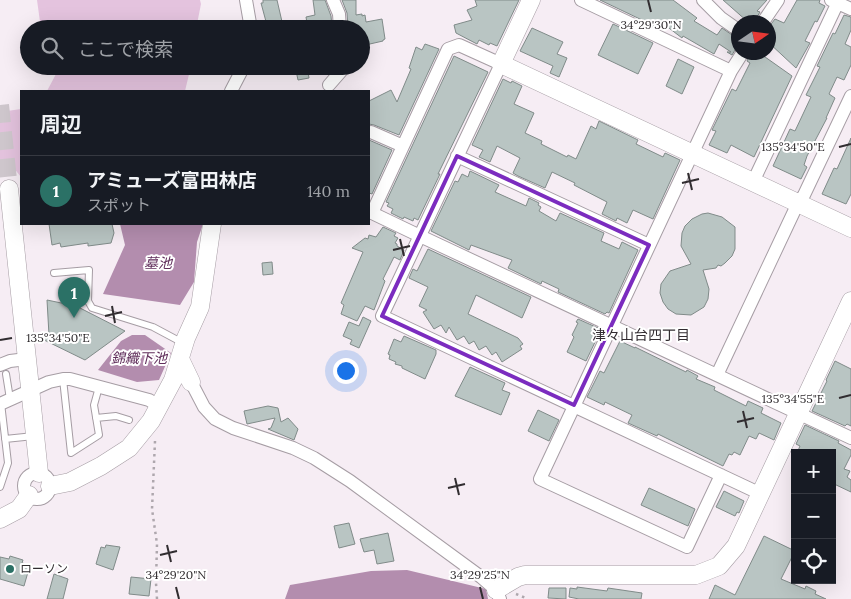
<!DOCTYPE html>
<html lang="ja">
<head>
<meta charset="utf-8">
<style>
  body { margin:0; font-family:Lora,"Noto Sans JP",serif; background:#242831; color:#f1f3f6 }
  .controls { position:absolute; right:15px; bottom:15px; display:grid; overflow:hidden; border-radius:0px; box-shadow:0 5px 20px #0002 }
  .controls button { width:45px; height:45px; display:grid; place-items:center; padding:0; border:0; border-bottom:1px solid #363941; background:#171b24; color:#f1f3f6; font:25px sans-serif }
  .compass { position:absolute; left:731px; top:15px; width:45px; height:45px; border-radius:50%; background:#171b24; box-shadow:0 5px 20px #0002; rotate:77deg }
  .you { position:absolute; left:345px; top:370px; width:18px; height:18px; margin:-12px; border:4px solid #fff; border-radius:50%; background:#1a73e8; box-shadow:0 0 0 8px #1a73e833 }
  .badge { display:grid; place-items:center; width:32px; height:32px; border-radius:50%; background:#2b7166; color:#fff; font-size:16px; font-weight:700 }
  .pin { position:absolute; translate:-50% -41px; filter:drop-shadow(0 1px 2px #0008) }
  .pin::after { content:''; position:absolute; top:26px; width:18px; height:15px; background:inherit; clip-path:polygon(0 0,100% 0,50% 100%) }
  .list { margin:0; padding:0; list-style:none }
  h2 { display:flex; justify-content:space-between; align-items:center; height:65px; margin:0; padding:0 20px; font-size:21px }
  h2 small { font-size:16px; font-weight:400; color:#9ea1a6 }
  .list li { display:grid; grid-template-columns:32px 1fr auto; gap:15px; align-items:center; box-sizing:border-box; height:70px; padding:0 20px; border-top:1px solid #363941 }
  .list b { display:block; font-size:19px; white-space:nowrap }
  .list p { margin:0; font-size:16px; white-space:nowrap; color:#9ea1a6 }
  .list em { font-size:16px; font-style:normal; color:#9ea1a6 }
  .icon { flex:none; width:28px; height:28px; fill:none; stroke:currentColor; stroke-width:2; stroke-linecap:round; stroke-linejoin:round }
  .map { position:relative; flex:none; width:851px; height:599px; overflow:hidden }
  .search { position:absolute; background:#171b24; box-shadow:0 5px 20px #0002; left:20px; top:20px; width:350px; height:55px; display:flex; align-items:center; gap:12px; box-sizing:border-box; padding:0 18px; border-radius:28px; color:#9ea1a6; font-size:19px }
  .panel { position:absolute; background:#171b24; box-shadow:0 5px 20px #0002; left:20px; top:90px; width:350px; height:135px; border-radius:0px }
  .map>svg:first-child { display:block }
</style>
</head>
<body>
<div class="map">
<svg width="851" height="599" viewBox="0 0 851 599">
  <rect width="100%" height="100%" fill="#f6edf4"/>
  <path fill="#e4c3de" d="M37,0h163l1,4 -5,25h-155z
    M53,66h138l-6,25h-138l9,-17z
    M21,109v68l-8,-10 -13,3v-58z"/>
  <path fill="#b38dae" d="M120,224h83l-6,18 -3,40 -14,23 -77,-11 22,-49z
    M132,335h13l26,18 -12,27 -22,2 -39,-12 23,-29z
    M407,570l79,19 2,10h-203l5,-14 81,-14z"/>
  <path fill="#b9c5c3" stroke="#808b89" d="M263,0h14l6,26h-3l1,3h-13l-7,-26h2z
    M313,0h12l6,16 1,11 -24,2 -2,-12 9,-2z
    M342,0h14v15l6,-1v2l3,-1 1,7 16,-3 3,20 -2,1v1l-22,5v-17h-13l-1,-16z
    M475,0h44l-22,46 -7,-3 -1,2 -10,-5 -2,4 -21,-11 -2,-8 18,-5 -5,-10 10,-4z
    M600,0h73l24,18 -3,3 23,14 5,-7 16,11v6l-6,10 -5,-3h4l-12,-8 -5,10 -31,-18 -1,2 -17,-13 -2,5z
    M723,0h44l-10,11 3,1 -6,10h-6z
    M797,0h23l-1,3 6,3 -8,16 -2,-1 -10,20 5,2 -14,25 -28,-26v-14l7,-9 9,4z
    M844,15l7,2v13l-6,14 6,3v18l-7,15 -7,-3 -8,17 6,4 -9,20h1l-20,38 -3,9 3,2 -6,12 -28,-13 17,-37 5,2 16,-34 -5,-2 14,-28 -3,-1 16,-33 2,1z
    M613,24l40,19 -15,31 -40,-19z
    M532,28l31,14 -6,12 10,4 -8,19 -9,-4 3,-7 -33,-15z
    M425,44l14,5 -40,86 -25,-10 -5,-1v-23l22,-11 6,12 14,-33 -2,-1 7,-21 6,3z
    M751,52h7l34,24 -38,81 -23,-12 -4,8 -18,-8 7,-14 -4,-1 20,-41 4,2 14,-28 -3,-2z
    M454,56l34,16 -50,102h2l-22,46 -4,-2 -1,3 -9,-4 -1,2 -12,-6 2,-4 -6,-3 2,-3 -3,-1z
    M678,59l16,8 -12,27 -16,-8z
    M295,66h12l2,12 -11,2z
    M503,79l8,4 1,-2 10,5 -8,18 20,9 -9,20 17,8 -1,3 26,13 1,-2 8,4 15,-33 5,3 3,-8 39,19 -2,4 27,13 2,-4 15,7 -27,59 -20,-9 -6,13 -10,-5 -1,3 -14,-7 5,-12 -33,-17 1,-2 -23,-11 -7,16 -27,-12 -5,-3 7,-15 -23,-12 -7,16 -11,-5 4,-7 -11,-5z
    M851,138v56l-5,10 -24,-10 12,-26 3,1z
    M369,140l23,10 -20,44 -3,-1z
    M470,171l29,14 -4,7 31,14 3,-8 10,5 -1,2 3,2 -2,4 17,10 4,-8 44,20 -3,8 18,8 3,-7 16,8 -29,63 -2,-1 -2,2 -47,-22 1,-3 -17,-8 -1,3 -33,-16 4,-8 -41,-15 -2,5 -38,-19 24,-50 3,1 4,-8 6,3z
    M708,213l14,4 13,10v22l-3,7 -7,7 -4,3 -3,-1 -2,3 -13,2 6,19 -1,10 -4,8 -13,8 -15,-1 -8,-5 -5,-7 -3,-9 1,-9 9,-13 21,-7 -10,-18 1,-13 3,-7 7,-7 10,-5z
    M49,224h63l2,9 -3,10 -23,3v-3l-27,4 -1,-4 -8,2z
    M383,227l13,6 -2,3 4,2 -3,5 2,1v2l7,4 -4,10 -6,-3 -11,22 2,2 -11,29 -9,-4 -8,15 -16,-7 3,-9 -3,-2 22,-51 -11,-4 13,-10 3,1 1,-4 7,2z
    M428,249l103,48 -9,21 -46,-23 -8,19 50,24 5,6 -3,2 2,3 -20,13 -6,-10 -4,3 -6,-9 -7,4 -5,-9 -5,3 -5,-8 -7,4 -8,-13 -3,6 -5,-8 -7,4 -11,-17 4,-2 -8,-4 9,-19 -19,-9 4,-9 4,2z
    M272,262l1,12 -10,1 -1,-12z
    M78,297l2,11 45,23 -40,29 -49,-24 13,-1 -2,-35 19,4z
    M363,317l8,4 -12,27 -9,-4 2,-4 -9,-4 6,-14 10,4z
    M578,319l20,9 -4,8 3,2 -11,23 -19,-9 7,-15 -2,-2 6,-12 -2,-1z
    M404,336l32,14v4l-11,25 -23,-11v-2l-7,-2 1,-2 -7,-3 1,-4 -2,-1 6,-15 7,3z
    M620,341l15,7v-1l51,25 1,-2 11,6 -2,3 19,8 -1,3 32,16 2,-5 15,7 -2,5 20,10 -7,17 -15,-7 -3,6 -7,-3 -9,19 -6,-3 -2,3 -3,-1 -6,12 -65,-32 -1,2 -29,-13 4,-8 -27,-13 -1,3 -17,-8 13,-26 4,2z
    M835,361l16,8v57l-4,-2 -2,2 -33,-15 15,-30 -1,-1z
    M470,367l35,16 -3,7 8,3 -9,22 -46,-19z
    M268,406l10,2 3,14 7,-4 10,11 -4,11 -26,-11 3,-1 4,-10 -28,6 -3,-13z
    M538,410l21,10 -10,21 -21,-10z
    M805,425l34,16 -1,2 13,7v5l-7,14 6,2 -3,6 4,3v12l-19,-9v-30h-35l3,-7 -4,-2z
    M649,488l46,21 -7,17 -47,-21z
    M724,491l20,10 -5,12 -2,-1 -2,4 -19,-9z
    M349,523l6,21 -16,4 -5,-22z
    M388,533l6,28 -17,3 -3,-14 -10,2 -4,-13z
    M764,536l31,15 -14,28 24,10 1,-3 10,5 -1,3 11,5h-117l6,-14 20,10z
    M106,545l14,2 -7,23 -17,-6 5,-17 4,1z
    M10,556l13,4 -1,3 8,2 -6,21 -24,-7v-22l9,2z
    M54,574l14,5 -5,20h-16z
    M131,577l20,2 -2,17 -20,-2z
    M577,587l30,4 1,-3 34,5 -1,6h-62l-10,-2 1,-9 7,1z
    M549,588h17v11l-18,-1z"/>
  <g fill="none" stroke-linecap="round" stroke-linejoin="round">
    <path stroke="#cfc7cd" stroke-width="18" stroke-dasharray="18 9" stroke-linecap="butt" d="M0,105l9,84"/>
    <g stroke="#a69da4" stroke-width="8">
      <path id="lane" d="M54,273l35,-3 -1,31 4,7 61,19 30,16
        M6,374l4,25
        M63,379l8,74 28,-18 -5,-30 5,-18
        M96,418l20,-2 13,4
        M5,439l29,-3
        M0,487l8,-24 -7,-60"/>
    </g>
    <g stroke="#a69da4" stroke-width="14">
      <path id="street" d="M246,0l5,29
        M333,0l6,14 1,15
        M581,0l150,71
        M703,0l18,18 17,12
        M831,0l20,9
        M763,22l15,-22
        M329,85l14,-16 1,-3
        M231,91l13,-25
        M371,132l32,14
        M457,156l192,89
        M753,182l86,-182
        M0,365l10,-4 17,-2
        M717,375l81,-172 6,-8 47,-99
        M191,382l13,25 11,12 18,9 60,20 21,10 36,23 131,96 15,13 4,9
        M0,404l49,-22 14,-3h7l79,21 10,6
        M24 486a13 13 0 1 1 26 0a13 13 0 1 1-26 0Z
        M721,475l-34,72 -147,-68 191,-408 12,-19
        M761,494l-379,-178c40,-84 79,-168 119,-252l-42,-19 -11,4 -76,164 48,23 431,202"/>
    </g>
    <g stroke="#a69da4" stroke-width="19">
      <path id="secondary" d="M531,0l-30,64 350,164
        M9,189l30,284
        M180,359l11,23
        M50,486l20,-4 31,-16 28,-18 22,-27 22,-41 13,-42 14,-31 12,-83
        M0,519l19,-10 10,-14
        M496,590l22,-13 7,-2h171l23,-9 17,-20 115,-245"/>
    </g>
    <path stroke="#aea7ad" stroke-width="2.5" stroke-dasharray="2.5 4" stroke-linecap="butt" d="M155,441l-3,68 5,35 -1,39 1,16
      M516,594l12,5"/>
    <use href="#lane" stroke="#fff" stroke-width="6"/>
    <use href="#street" stroke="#fff" stroke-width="12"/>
    <use href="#secondary" stroke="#fff" stroke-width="18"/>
  </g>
  <path fill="none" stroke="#7b2cbf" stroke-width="4" stroke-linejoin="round" d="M457,156l192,89 -75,160 -192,-89z"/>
  <path fill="none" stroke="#312d30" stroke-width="2" d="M648,0l3,12M839,147l12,-3M688,173l4,17M682,183l17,-4M400,239l4,17M393,250l17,-4M112,306l3,17M105,316l17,-4M0,340l12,-2M839,398l12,-3M743,411l4,17M737,422l17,-4M455,478l4,17M448,488l17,-4M167,545l4,17M160,555l17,-4M176,587l3,12M480,587l3,12"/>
  <circle fill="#2b7166" stroke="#fff" stroke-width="2" cx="10" cy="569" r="5"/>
  <g text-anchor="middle" stroke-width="4" stroke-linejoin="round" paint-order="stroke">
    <g font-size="12" fill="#312d30" stroke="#fff" text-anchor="start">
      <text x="20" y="573">ローソン</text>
    </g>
    <g font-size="14" font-style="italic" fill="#602e5b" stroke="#fff">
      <text x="158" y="268">墓池</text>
      <text x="139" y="363">錦織下池</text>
    </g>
    <g font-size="14" fill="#322c31" stroke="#fff">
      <text x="641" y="340">津々山台四丁目</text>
    </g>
  </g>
  <g font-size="12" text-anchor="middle" fill="#312d30" stroke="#fff" stroke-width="4" stroke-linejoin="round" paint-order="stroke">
    <text x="651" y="29">34°29'30"N</text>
    <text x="793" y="151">135°34'50"E</text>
    <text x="58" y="342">135°34'50"E</text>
    <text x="793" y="403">135°34'55"E</text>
    <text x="176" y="579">34°29'20"N</text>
    <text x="480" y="579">34°29'25"N</text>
  </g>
</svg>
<div class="controls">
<button>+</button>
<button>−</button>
<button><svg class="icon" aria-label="locate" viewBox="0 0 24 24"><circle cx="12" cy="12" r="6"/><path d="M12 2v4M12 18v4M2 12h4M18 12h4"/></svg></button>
</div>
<svg class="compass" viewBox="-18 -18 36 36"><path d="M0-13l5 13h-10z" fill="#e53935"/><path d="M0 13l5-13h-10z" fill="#9ea1a6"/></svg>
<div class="you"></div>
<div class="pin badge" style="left:74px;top:318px">1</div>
<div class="search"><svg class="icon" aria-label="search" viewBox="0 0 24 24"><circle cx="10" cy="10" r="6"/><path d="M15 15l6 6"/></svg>ここで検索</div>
<section class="panel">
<h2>周辺<small></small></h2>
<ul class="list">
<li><span class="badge">1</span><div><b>アミューズ富田林店</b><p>スポット</p></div><em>140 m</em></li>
</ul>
</section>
</div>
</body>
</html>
